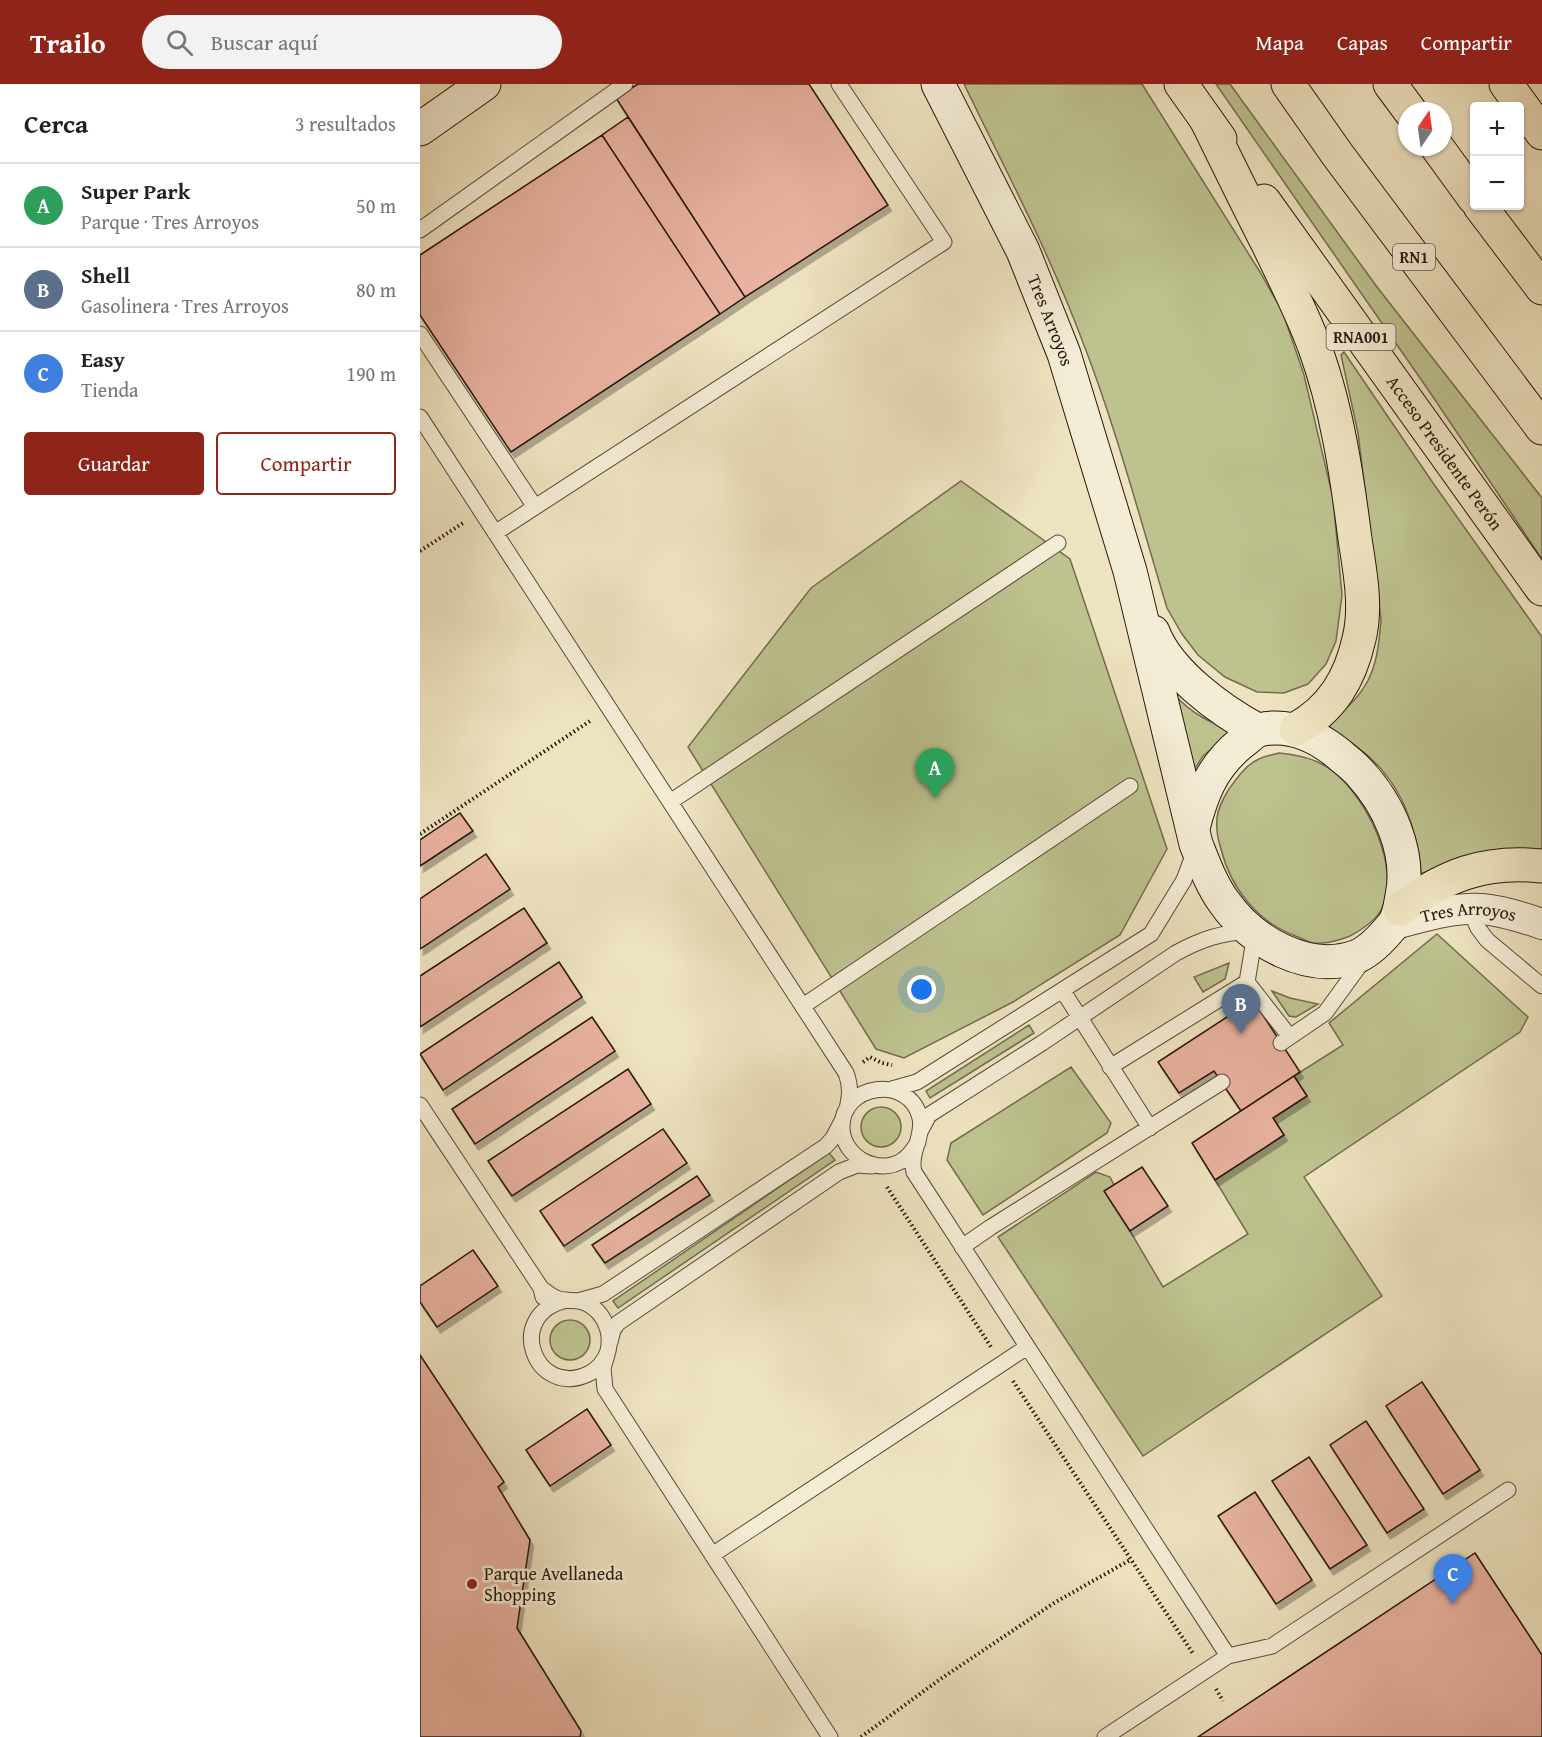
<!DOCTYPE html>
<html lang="es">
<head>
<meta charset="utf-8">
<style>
  body { margin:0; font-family:"Gentium Book Plus",serif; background:#f2f2f2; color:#222 }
  .controls { position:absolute; right:18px; top:18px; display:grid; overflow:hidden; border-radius:6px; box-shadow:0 2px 4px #0004 }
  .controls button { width:54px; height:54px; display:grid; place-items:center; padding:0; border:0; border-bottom:2px solid #e0e0e0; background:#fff; color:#222; font:30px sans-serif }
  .compass { position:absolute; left:978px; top:18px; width:54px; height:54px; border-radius:50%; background:#fff; box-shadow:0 2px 4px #0004; rotate:13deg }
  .you { position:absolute; left:502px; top:906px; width:21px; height:21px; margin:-15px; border:4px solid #fff; border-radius:50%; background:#1a73e8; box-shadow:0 0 0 9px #1a73e833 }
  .badge { display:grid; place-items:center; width:39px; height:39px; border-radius:50%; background:#8f2418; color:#fff; font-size:20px; font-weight:700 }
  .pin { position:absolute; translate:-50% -50px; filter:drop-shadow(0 2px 3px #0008) }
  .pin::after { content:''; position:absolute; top:32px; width:21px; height:18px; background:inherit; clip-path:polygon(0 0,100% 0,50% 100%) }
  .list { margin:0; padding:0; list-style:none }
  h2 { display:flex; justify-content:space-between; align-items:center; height:78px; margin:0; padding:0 24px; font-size:26px }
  h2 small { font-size:20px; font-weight:400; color:#767676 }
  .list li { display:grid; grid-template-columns:39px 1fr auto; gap:18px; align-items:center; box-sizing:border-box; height:84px; padding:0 24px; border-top:2px solid #e0e0e0 }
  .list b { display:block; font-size:22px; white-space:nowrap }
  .list p { margin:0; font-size:20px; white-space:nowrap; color:#767676 }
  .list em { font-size:20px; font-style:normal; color:#767676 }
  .actions { display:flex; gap:12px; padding:18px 24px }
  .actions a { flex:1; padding:14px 0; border:2px solid #8f2418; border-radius:6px; text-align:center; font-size:21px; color:#8f2418 }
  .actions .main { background:#8f2418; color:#fff }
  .icon { flex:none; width:33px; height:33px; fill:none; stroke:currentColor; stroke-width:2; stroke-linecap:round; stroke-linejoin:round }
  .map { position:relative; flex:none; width:1122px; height:1653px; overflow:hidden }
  header { display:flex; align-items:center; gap:36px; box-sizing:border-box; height:84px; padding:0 30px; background:#8f2418; color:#fff }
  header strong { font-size:28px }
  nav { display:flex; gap:33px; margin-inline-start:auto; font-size:21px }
  .search { width:420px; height:54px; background:#f2f2f2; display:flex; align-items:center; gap:15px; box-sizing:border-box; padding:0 21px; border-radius:33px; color:#767676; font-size:22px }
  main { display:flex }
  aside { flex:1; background:#fff }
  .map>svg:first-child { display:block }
</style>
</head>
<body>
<header>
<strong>Trailo</strong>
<div class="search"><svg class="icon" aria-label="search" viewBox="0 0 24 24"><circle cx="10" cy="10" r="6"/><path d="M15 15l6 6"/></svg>Buscar aquí</div>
<nav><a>Mapa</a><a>Capas</a><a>Compartir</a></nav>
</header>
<main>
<aside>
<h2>Cerca<small>3 resultados</small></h2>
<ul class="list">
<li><span class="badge" style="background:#2e9e5b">A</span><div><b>Super Park</b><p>Parque · Tres Arroyos</p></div><em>50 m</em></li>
<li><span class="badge" style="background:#5c6f8a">B</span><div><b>Shell</b><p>Gasolinera · Tres Arroyos</p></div><em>80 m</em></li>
<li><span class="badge" style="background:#3f7fe0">C</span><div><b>Easy</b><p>Tienda</p></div><em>190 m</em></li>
</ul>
<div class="actions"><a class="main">Guardar</a><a>Compartir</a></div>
</aside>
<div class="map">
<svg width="1122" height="1653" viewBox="0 0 1122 1653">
  <defs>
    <filter id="shadow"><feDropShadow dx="3.5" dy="6" stdDeviation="0" flood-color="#0004"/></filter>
  </defs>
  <rect width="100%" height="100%" fill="#eee3c0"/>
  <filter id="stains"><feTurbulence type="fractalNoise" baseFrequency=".00333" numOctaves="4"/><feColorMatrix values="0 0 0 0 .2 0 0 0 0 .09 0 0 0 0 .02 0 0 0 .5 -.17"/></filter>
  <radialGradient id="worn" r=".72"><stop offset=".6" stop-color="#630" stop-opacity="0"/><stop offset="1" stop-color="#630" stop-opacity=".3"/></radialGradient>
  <path fill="#bdc28f" stroke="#736c4e" stroke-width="1.5" d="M544,0h178l118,188 23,41 21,62 29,123 9,97 -6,46 -10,23 -18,20 -24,9 -27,-1 -32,-15 -27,-22 -16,-21 -15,-26c-27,-89 -51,-181 -85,-268 -33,-88 -77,-171 -118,-256z
    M796,0h14l147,203 165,211v61l-113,-168z
    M924,268l89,131 109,154v215l-87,8 -34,14c0,-15 -3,-27 -7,-41 -14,-52 -42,-81 -89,-106 44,-36 52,-52 56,-108l-23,-186 -17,-78z
    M541,397l109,78 97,290 -47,86 -107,67 -109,56 -28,-9 -188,-302 123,-159z
    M756,612c16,18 35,27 57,35l-30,25 -9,14z
    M859,669c20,2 39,6 55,19 33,27 68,96 47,138 -6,11 -20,20 -31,26 -10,4 -24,8 -35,7 -6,0 -12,-4 -17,-6 -40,-14 -67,-48 -77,-88 -3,-9 -5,-21 -4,-31 1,-10 7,-21 12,-29 8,-11 16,-23 28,-29 7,-4 15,-5 22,-7z
    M1017,850l91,83 -8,15 -216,145 78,119 -239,160 -145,-219 98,-65 14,5 4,8 16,46 33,56 85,-53 -33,-54 69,-45 -11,-17 34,-22 -13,-20 49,-31 -14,-22z
    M809,879l-4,16 -22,13 -9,-15z
    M852,907l18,7 28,6 -22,13 -7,-1z
    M609,941l5,8 -104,65 -4,-7z
    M651,983l40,56 -4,10 -124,82 -36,-55 4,-17z
    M441 1043a20 20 0 1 1 40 0a20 20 0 1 1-40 0Z
    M409,1069l6,7 -217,148 -5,-7z
    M130 1256a20 20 0 1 1 40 0a20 20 0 1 1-40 0Z"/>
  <path fill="#e8b2a0" stroke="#29150e" stroke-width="1.5" filter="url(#shadow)" d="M218,0h171l79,121 -143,92 -129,-199z
    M208,33l117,180 -25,17 -118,-179z
    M182,51l118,179 -209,138 -91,-137v-60z
    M40,729l13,18 -53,35v-26z
    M66,770l24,35 -90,60v-50z
    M104,824l23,35 -127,84v-51z
    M139,878l23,35 -139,93 -23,-36z
    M833,916l47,72 -59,39 -27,-40 -35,22 -21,-31z
    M172,933l23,34 -140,93 -23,-35z
    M208,985l23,35 -139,92 -24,-35z
    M874,992l13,20 -34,22 11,17 -69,45 -23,-37z
    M243,1045l24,34 -123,83 -24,-35z
    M722,1083l26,39 -38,25 -26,-40z
    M277,1092l13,19 -105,68 -13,-18z
    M53,1166l25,36 -61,41 -17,-25v-16z
    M0,1271l84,127 -6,5 32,53 -13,88 64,103 -1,6h-160z
    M1002,1298l58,88 -37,24 -57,-88z
    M167,1325l24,36 -61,41 -24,-36z
    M946,1337l58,88 -37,24 -57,-88z
    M889,1373l58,88 -37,24 -58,-88z
    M835,1408l57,88 -36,24 -58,-88z
    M1055,1469l67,102v82h-344z"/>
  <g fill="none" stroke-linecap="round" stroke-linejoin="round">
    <g stroke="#5a483a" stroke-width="17">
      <path id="lane" d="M0,146l205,-146
        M0,250l115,173
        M0,333l426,656c5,13 4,22 1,36
        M75,449l449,-291 -105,-158
        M250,718l388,-259
        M1050,826l8,18 9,12 55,46
        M827,898l43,55
        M643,907l87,137
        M383,922l327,-220
        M861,959l44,-30 40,-55
        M690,983l137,-85 8,-48
        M472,1005l25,-7 234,-148 33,-54 11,-30
        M0,1021l121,183 2,9
        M501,1046l8,-15 113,-72 134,-90c24,-13 45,-21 73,-21
        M498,1058c-4,7 -8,13 -15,18 -24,16 -59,-2 -61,-31 -2,-46 68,-55 78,-11 4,19 -11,35 -6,54l314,484
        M542,1163l29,-20 231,-145
        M121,1204c4,3 10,8 15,10 7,3 15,2 23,3 22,5 34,28 29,50 -3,10 -11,19 -20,23 -53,25 -85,-60 -21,-74
        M158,1217l25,-7 223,-148 7,-8 9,-17
        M190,1258l3,-12 5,-7 221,-151 18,-7 15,1
        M187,1271l-4,13 2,21 225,348
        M292,1471l315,-208
        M685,1653l123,-81 44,-10 236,-156"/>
    </g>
    <g stroke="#5a483a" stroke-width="32">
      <g id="street">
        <path id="s1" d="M974,840c28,-7 59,-17 88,-15 21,2 40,8 60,15"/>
      </g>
    </g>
    <g stroke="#29150e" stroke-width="35">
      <g id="secondary">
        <path id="s2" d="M518,0l85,167 41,103 66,217 66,273c8,20 15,40 28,58 28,40 85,73 134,54 13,-6 25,-19 34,-30 7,-8 8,-19 10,-30 9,-43 -13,-92 -43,-124 -7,-8 -16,-14 -24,-21 -22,-17 -47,-28 -76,-21 -6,2 -12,9 -18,13 -29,24 -39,50 -48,85"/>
        <path d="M0,45l64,-45"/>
        <path d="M733,548c15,40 67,78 104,98"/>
      </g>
    </g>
    <g stroke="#29150e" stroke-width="35">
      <g id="highway">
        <path d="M761,0l39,55"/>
        <path d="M868,0l49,70 205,274"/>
        <path d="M970,0l20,27"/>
        <path d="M1086,0l36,49"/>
        <path d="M787,37c20,41 40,82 61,123 16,34 34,68 47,104 22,60 32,128 40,191 5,33 12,68 4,100 -9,40 -27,70 -63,90"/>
        <path d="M1017,63l37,51"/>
        <path id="s3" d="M844,117l278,388"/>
        <path d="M1060,122l62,82"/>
        <path d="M980,825c45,-34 85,-49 142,-43"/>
      </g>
    </g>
    <path stroke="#29150e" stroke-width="4" stroke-dasharray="1.5 3" stroke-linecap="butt" d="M0,467l43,-28
      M0,750l170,-113
      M443,978l7,-5 12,6 10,2
      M467,1103l104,160
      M593,1297l181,274
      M796,1605l7,12
      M441,1653l78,-57 115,-77 76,-43"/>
    <use href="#lane" stroke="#f4edd6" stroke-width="15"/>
    <use href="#street" stroke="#f4edd6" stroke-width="30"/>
    <use href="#secondary" stroke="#f4edd6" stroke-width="33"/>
    <use href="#highway" stroke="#eee3c0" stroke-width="33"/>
  </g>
  <circle fill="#8f2418" stroke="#f4edd6" stroke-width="2" cx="52" cy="1500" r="6"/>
  <g text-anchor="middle" stroke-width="5" stroke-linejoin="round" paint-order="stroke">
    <g fill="#f4edd6" stroke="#66564a" stroke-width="1.5">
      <rect x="973" y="160" width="42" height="26" rx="4.5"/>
      <rect x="906.5" y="240" width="69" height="26" rx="4.5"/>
    </g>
    <g font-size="16" font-weight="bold" fill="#29150e">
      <text x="994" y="179">RN1</text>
      <text x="941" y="259">RNA001</text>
    </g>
    <g font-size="18" fill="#29150e" stroke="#f4edd6">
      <text dy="6" stroke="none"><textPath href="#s2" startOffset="262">Tres Arroyos</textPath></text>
      <text dy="6" stroke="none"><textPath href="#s3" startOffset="310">Acceso Presidente Perón</textPath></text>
      <text dy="6" stroke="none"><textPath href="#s1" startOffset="76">Tres Arroyos</textPath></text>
    </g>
    <g font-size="18" fill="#29150e" stroke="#f4edd6" text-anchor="start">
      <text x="64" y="1496">Parque Avellaneda<tspan x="64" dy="21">Shopping</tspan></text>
    </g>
  </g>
  <rect width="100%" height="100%" filter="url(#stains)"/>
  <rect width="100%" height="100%" fill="url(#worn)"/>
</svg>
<div class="controls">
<button>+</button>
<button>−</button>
</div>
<svg class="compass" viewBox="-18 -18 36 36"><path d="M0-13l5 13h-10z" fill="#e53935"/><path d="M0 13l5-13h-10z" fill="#767676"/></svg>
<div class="you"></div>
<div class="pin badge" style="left:515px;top:714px;background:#2e9e5b">A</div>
<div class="pin badge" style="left:821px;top:950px;background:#5c6f8a">B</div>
<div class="pin badge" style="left:1033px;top:1520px;background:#3f7fe0">C</div>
</div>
</main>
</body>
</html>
